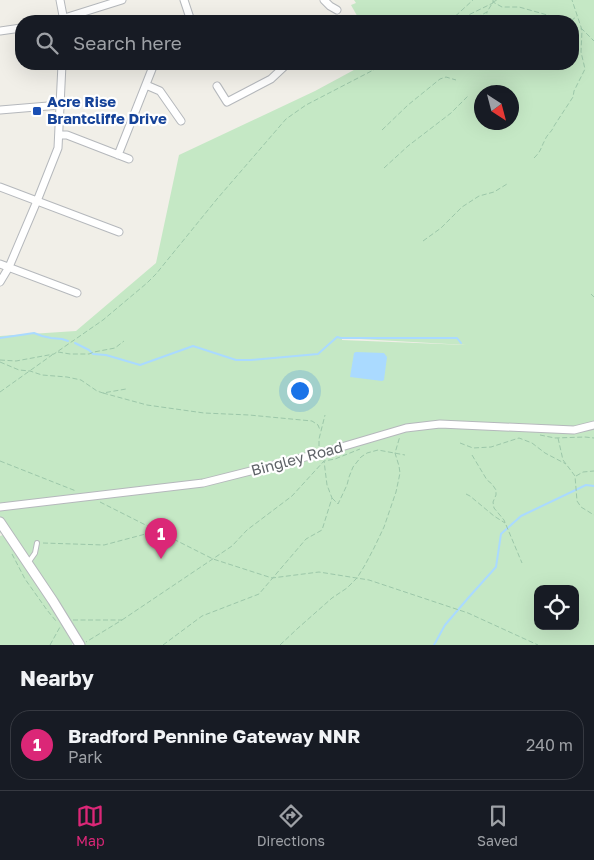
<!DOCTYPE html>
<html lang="en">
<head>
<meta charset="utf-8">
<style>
  body { margin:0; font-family:"Golos Text",sans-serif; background:#242831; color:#f1f3f6 }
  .controls { position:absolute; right:15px; bottom:15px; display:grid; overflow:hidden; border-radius:10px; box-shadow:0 5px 20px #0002 }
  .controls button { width:45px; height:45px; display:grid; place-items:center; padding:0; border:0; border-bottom:1px solid #363941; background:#171b24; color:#f1f3f6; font:25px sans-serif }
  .compass { position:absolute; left:474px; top:85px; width:45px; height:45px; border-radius:50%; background:#171b24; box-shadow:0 5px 20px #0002; rotate:144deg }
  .you { position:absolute; left:299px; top:390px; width:18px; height:18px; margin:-12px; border:4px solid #fff; border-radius:50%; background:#1a73e8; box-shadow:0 0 0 8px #1a73e833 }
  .badge { display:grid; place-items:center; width:32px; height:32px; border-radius:50%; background:#db2777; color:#fff; font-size:16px; font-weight:700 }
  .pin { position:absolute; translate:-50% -41px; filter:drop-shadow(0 1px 2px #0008) }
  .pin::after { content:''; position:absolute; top:26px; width:18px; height:15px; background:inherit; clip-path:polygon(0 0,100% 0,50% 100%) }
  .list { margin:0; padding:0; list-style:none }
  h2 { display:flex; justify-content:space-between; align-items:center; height:65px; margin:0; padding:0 20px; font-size:21px }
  h2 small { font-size:16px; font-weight:400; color:#9ea1a6 }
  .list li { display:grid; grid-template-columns:32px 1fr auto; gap:15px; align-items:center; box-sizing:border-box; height:70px; margin:0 10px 10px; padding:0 10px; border:1px solid #363941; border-radius:20px }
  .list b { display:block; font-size:19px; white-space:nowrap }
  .list p { margin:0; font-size:16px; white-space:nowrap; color:#9ea1a6 }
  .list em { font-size:16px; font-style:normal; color:#9ea1a6 }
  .icon { flex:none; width:28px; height:28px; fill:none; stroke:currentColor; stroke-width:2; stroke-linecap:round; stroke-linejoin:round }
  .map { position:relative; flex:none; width:594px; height:645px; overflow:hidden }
  .search { position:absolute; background:#171b24; box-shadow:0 5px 20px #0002; left:15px; right:15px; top:15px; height:55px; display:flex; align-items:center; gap:12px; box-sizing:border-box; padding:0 18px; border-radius:20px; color:#9ea1a6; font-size:19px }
  .sheet { height:145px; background:#171b24 }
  nav { display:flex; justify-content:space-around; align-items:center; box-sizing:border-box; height:70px; border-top:1px solid #363941; background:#171b24; font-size:14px; color:#9ea1a6 }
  nav a { display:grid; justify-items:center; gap:2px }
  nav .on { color:#db2777 }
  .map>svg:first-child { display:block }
</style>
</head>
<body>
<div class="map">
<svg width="594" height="645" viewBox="0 0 594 645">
  <rect width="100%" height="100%" fill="#f1efe8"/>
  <path fill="#c5e8c5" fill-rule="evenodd" d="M354,0h240v645h-511l-80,-118 -3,7v-198l76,-5 80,-68 23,-108 136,-64 50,-27h208v-43h-213l-9,-16 5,-2zM482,92h30v30h-30zM342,338l124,7 -124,-5zM441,422l98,2v4zM538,589h37v37h-37z
    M3,535l3,1 68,105 -2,4h-72v-109z"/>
  <path fill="#aadaff" d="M356,352l28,1 3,4 -3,23 -2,1 -32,-4 4,-24z"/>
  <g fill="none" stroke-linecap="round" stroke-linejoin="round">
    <path stroke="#aadaff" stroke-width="2" d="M0,338l34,-5 8,3 9,2 11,1 6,2
      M75,343l14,7 4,4 13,1 34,10 53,-19 43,14h15l67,-6 19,-17 4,1h116l4,5
      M434,645l11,-20 24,-28 27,-30 5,-33 20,-18 65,-31 8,1"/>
    <g stroke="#b5b8bc" stroke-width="6">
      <path id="service" d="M28,563l7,-10 2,-10"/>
    </g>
    <g stroke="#b5b8bc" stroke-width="9">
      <path id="minor" d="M60,0l4,21
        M184,0l7,21
        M324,0l6,6 7,4
        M55,21l67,-21
        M0,31l21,-3
        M146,85l14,6 21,30
        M217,86l10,16 44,-23 16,-15
        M0,110l60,-5
        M59,135h8l62,24
        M118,155l36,-91
        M0,187l119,45
        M0,264l77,29
        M0,282l9,-15 28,-66 21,-53 4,-84
        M0,507l203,-24 118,-30 85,-25 34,-4 134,6 20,-5"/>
    </g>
    <g stroke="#b5b8bc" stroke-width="11">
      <path id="tertiary" d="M0,522l53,79 27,44"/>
    </g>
    <path stroke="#9cc7a9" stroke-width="1" stroke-dasharray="5 2.5" stroke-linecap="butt" d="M493,0v2l9,5h17l39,11 4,3
      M450,21l23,-21
      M456,21l37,-18
      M470,21l17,-9 6,-10 4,-2
      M486,21l1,-9
      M571,21l6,-5
      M573,28l9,1 12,12
      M499,66l1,-2
      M382,130l26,-25 32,-26 6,-2 10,3
      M534,158c8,-8 6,-9 11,-18 2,-6 7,-8 9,-14l19,-29 1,-6 11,-22 -4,-17 1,-22 -10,-30
      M384,168l24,-22 43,-33 18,-18
      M423,241l18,-13 21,-21 17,-11 15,-4 13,-8
      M591,294l3,3
      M58,352l12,2h19l5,-2 21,-4 9,-7
      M0,360l16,1 38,-7 49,-34 44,-37 9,-9 61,-75 69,-80 20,-14 79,-41
      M0,362l19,8 11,1 12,4 25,2 14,3 16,11 6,2 23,-4
      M0,392l52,-37
      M103,393l44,12 57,8 45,2 63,6 6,4 2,5
      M540,435l15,3 30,-1 9,1
      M558,438l5,22 12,16 2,25 4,6 13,8
      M460,443l13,5 18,-1 28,-9 13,5 13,10 21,11
      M319,446v-7l6,-24
      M472,455l15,25 5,4 4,6v5l-3,7 1,6 10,12 18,43
      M0,461l76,30
      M576,476l7,-4 11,-1
      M466,494l4,2 24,20 11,7
      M332,498l6,6 9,-19 2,-8 4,-10 8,-10 6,-4 11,-3 27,5
      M100,502l113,57 59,19 47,-6 50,8 99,33 70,32
      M43,543l61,2 53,-14
      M12,554l13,25 22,31 9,11
      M73,620h49l-36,22
      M122,620l110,-74 15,-16 45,-34 32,-35 11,-2 25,-10
      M50,645l10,-18
      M163,645l39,-29 57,-22 47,-55 16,-9 10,-32 -5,-13 -3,-24
      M280,645l17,-16 35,-31 15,-10 10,-10 8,-13 9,-17 10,-21 12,-35 4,-19 -1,-7 -4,-13 5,-17"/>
    <use href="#service" stroke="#fff" stroke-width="4"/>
    <use href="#minor" stroke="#fff" stroke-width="7"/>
    <use href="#tertiary" stroke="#fff" stroke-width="9"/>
  </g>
  <rect fill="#1a4fb4" stroke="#fff" stroke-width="2" x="32" y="106" width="10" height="10" rx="2.5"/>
  <g text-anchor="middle" stroke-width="4.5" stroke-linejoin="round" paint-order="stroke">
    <g font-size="15" font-weight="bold" fill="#164399" stroke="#fff" text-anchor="start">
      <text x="47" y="107">Acre Rise<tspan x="47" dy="17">Brantcliffe Drive</tspan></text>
    </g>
    <g font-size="15" fill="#5f6368" stroke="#fff">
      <text transform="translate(297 459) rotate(-15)" y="5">Bingley Road</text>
    </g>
  </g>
</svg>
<div class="controls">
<button><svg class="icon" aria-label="locate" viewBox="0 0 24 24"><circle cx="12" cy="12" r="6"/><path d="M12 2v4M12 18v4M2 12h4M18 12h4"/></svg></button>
</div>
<svg class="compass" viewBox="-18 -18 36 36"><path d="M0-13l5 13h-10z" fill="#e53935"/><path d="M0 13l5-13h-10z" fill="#9ea1a6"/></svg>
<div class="you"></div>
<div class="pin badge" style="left:161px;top:559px">1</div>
<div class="search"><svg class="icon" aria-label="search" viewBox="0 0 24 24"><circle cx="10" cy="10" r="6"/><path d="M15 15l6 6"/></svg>Search here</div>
</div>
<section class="sheet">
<h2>Nearby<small></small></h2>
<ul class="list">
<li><span class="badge">1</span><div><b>Bradford Pennine Gateway NNR</b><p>Park</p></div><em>240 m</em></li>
</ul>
</section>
<nav>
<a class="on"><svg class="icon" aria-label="map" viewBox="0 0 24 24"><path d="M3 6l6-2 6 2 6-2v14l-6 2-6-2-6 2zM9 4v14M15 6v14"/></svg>Map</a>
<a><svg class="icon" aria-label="directions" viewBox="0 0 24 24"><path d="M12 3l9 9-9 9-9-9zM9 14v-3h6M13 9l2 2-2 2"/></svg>Directions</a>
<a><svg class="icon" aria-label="saved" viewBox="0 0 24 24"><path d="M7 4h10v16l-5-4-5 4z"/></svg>Saved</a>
</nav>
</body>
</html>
